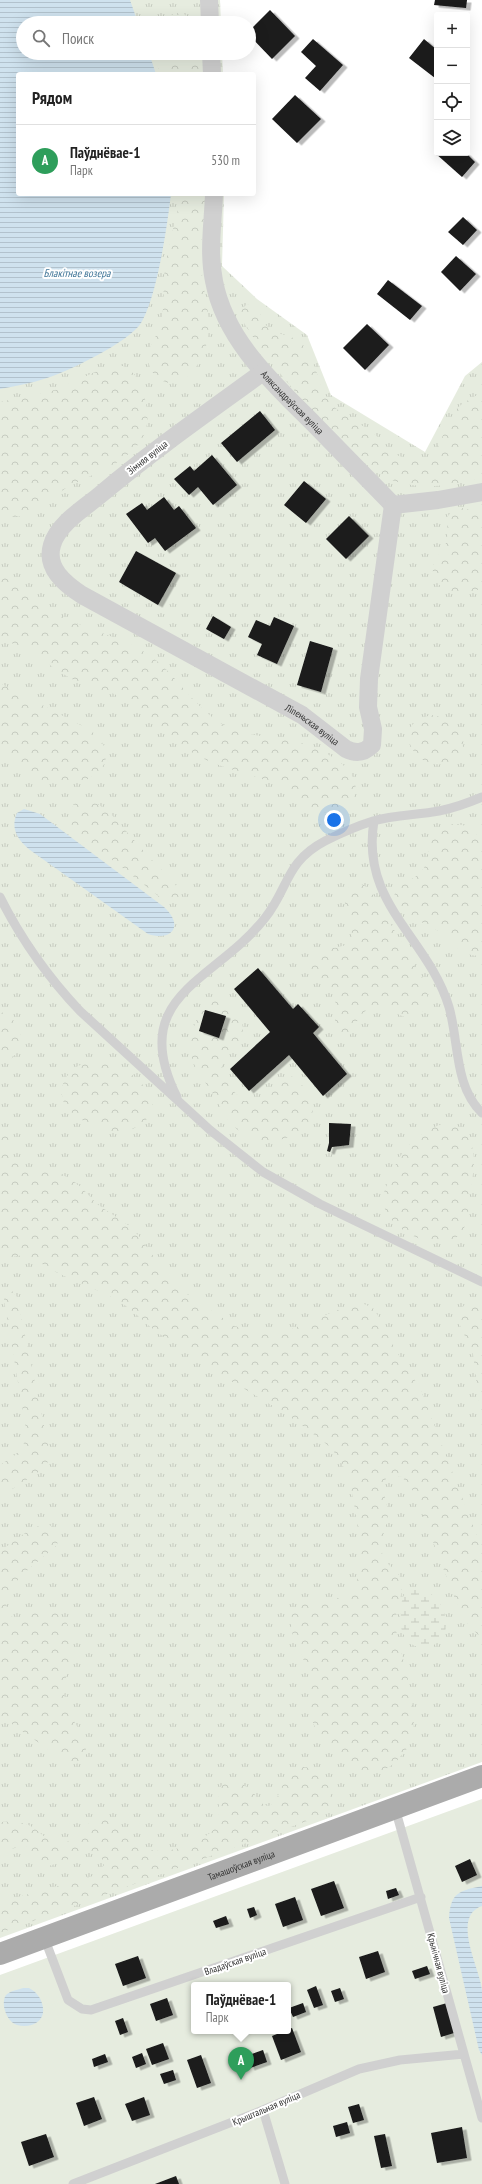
<!DOCTYPE html>
<html lang="ru">
<head>
<meta charset="utf-8">
<style>
  body { margin:0; font-family:"PT Sans Narrow",sans-serif; background:#f2f2f2; color:#222 }
  .controls { position:absolute; right:12px; top:12px; display:grid; overflow:hidden; border-radius:4px; box-shadow:0 4px 16px #0002 }
  .controls button { width:36px; height:36px; display:grid; place-items:center; padding:0; border:0; border-bottom:1px solid #e0e0e0; background:#fff; color:#222; font:20px sans-serif }
  .you { position:absolute; left:334px; top:820px; width:14px; height:14px; margin:-10px; border:3px solid #fff; border-radius:50%; background:#1a73e8; box-shadow:0 0 0 6px #1a73e833 }
  .badge { display:grid; place-items:center; width:26px; height:26px; border-radius:50%; background:#e63946; color:#fff; font-size:13px; font-weight:700 }
  .pin { position:absolute; translate:-50% -33px; filter:drop-shadow(0 1px 2px #0008) }
  .pin::after { content:''; position:absolute; top:21px; width:14px; height:12px; background:inherit; clip-path:polygon(0 0,100% 0,50% 100%) }
  .popup { position:absolute; left:191px; top:1982px; width:100px; height:52px; box-sizing:border-box; display:grid; place-content:center; border-radius:4px; background:#fff; filter:drop-shadow(0 1px 3px #0005); font-size:13px; white-space:nowrap; color:#767676 }
  .popup b { font-size:15px; color:#222 }
  .popup::after { content:''; position:absolute; left:50%; top:100%; margin-left:-8px; border:8px solid transparent; border-top-color:#fff }
  .list { margin:0; padding:0; list-style:none }
  h2 { display:flex; justify-content:space-between; align-items:center; height:52px; margin:0; padding:0 16px; font-size:17px }
  h2 small { font-size:13px; font-weight:400; color:#767676 }
  .list li { display:grid; grid-template-columns:26px 1fr auto; gap:12px; align-items:center; box-sizing:border-box; height:72px; padding:0 16px; border-top:1px solid #e0e0e0 }
  .list b { display:block; font-size:15px; white-space:nowrap }
  .list p { margin:0; font-size:13px; white-space:nowrap; color:#767676 }
  .list em { font-size:13px; font-style:normal; color:#767676 }
  .icon { flex:none; width:22px; height:22px; fill:none; stroke:currentColor; stroke-width:2; stroke-linecap:round; stroke-linejoin:round }
  .map { position:relative; flex:none; width:482px; height:2184px; overflow:hidden }
  .search { position:absolute; background:#fff; box-shadow:0 4px 16px #0002; left:16px; top:16px; width:240px; height:44px; display:flex; align-items:center; gap:10px; box-sizing:border-box; padding:0 14px; border-radius:22px; color:#767676; font-size:15px }
  .panel { position:absolute; background:#fff; box-shadow:0 4px 16px #0002; left:16px; top:72px; width:240px; height:124px; border-radius:4px }
  .map>svg:first-child { display:block }
</style>
</head>
<body>
<div class="map">
<svg width="482" height="2184" viewBox="0 0 482 2184">
  <defs>
    <pattern id="grass-tufts" width="24" height="20" patternUnits="userSpaceOnUse"><rect width="24" height="20" fill="#e6ecdf"/><path d="M3 7l-1-3M5 7V3M7 7l1-3M15 17l-1-3M17 17v-4M19 17l1-3" fill="none" stroke="#c6cbc0"/></pattern>
    <pattern id="forest-crowns" width="20" height="18" patternUnits="userSpaceOnUse"><rect width="20" height="18" fill="#e6ecdf"/><path d="M2 6a3 3 0 1 1 6 0M12 15a3 3 0 1 1 6 0" fill="none" stroke="#c6cbc0"/></pattern>
    <pattern id="wetland-marsh" width="20" height="14" patternUnits="userSpaceOnUse"><rect width="20" height="14" fill="#e6ecdf"/><path d="M1 5h8M5 5V1M11 12h8M15 12V8" fill="none" stroke="#c6cbc0"/></pattern>
    <pattern id="water-rules" width="6" height="5" patternUnits="userSpaceOnUse"><rect width="6" height="5" fill="#cfe2ee"/><path d="M0 2.5h6" fill="none" stroke="#b2c2cd"/></pattern>
    <filter id="shadow"><feDropShadow dx="4.5" dy="2.5" stdDeviation="0" flood-color="#0004"/></filter>
  </defs>
  <rect width="100%" height="100%" fill="#fff"/>
  <path fill="url(#grass-tufts)" d="M0,0h220l1,23h-198v30h199l1,21h-205v120h206l-2,72 35,33 50,36 24,60 94,57 40,-76 17,-14v1400l-482,176z"/>
  <path fill="url(#forest-crowns)" d="M176,13l8,1 10,9h-34l7,-7z
    M154,53h49l1,21h-44z
    M181,194h25c-1,21 -5,43 -5,64 0,42 22,74 -8,113 -6,8 -13,14 -23,12 -9,-1 -17,-7 -20,-16 -7,-18 6,-26 10,-42 6,-19 2,-38 5,-57 3,-25 12,-49 16,-74z
    M247,304c13,1 13,13 19,21 10,12 27,8 37,20 13,15 14,37 25,54 10,16 29,22 43,32 9,7 15,17 24,23 9,5 23,8 32,4 12,-7 20,-35 28,-47 7,-9 18,-13 27,-19v85c-31,9 -62,14 -93,2 -36,-14 -129,-124 -147,-160l-1,-9z
    M120,365c13,4 19,14 23,27 5,16 8,34 -3,50 -17,23 -48,32 -72,45 -14,8 -26,21 -41,27 -9,4 -17,3 -27,1v-113l55,-12 49,-22z
    M461,508c10,1 15,4 21,12v68c-16,9 -52,5 -49,-21 1,-9 10,-16 13,-24 3,-9 0,-19 2,-27l5,-6z
    M0,567c22,18 42,40 68,52 25,13 54,18 78,34 34,22 51,63 90,78 12,4 25,5 38,6 23,3 44,10 63,23 8,6 16,14 18,23 4,17 -10,31 -27,30 -10,-1 -22,-9 -30,-15 -29,-23 -65,-24 -98,-41 -26,-13 -43,-35 -66,-53 -18,-13 -40,-14 -60,-24 -26,-13 -43,-34 -74,-40z
    M0,683l90,47c37,28 3,58 -33,54 -27,-4 -36,-21 -57,-34z
    M434,715c17,4 41,24 23,41 -33,31 -77,-34 -23,-41z
    M81,801h9l9,4 11,8 39,44 21,21 11,14v6l-8,5 -12,-5 -87,-68c-6,-10 -5,-16 0,-26z
    M452,824l11,1 19,13v118c-24,0 -26,-13 -42,-24 -17,-11 -37,-14 -46,-36 6,-17 17,-13 27,-24 17,-19 -5,-41 31,-48z
    M357,883l7,2 10,11 51,86c5,16 3,32 -15,37 -11,-3 -20,-11 -30,-12 -26,-2 -24,32 -38,33l-4,-2c-7,-13 1,-28 -4,-42 -4,-11 -17,-14 -22,-25 -13,-26 30,-20 39,-29 5,-20 -17,-41 1,-58z
    M219,999c16,3 30,25 21,41 -3,6 -9,9 -13,14 -13,17 4,36 17,47 25,1 26,-22 46,-26 59,40 -10,87 -52,55 -14,-11 -19,-28 -29,-42 -11,-16 -22,-29 -18,-50 4,-17 9,-34 28,-39z
    M0,1011c4,3 10,5 13,9 15,15 8,40 -13,43z
    M101,1061c36,7 79,50 27,70 -7,3 -17,0 -24,-2 -12,-4 -26,-9 -35,-19 -14,-15 -6,-37 11,-45 7,-3 15,-3 21,-4z
    M0,1123l8,13 3,17 4,8 15,10 28,2 13,6 10,8 16,17 31,21 10,10 21,29 30,32 46,30 12,4 16,2 24,-1 65,-27h12l9,4 12,19 11,24 24,37 62,161v90l-14,-15 -8,-12 -46,-120 -12,-15 -14,-1c-10,11 0,24 0,38 -1,14 -10,28 -5,42 4,11 18,15 19,27 1,12 -7,29 -7,43 6,30 26,86 16,115 -2,6 -7,11 -11,16 -30,38 -76,-3 -88,-37 -5,-16 0,-32 -4,-48 -4,-17 -18,-32 -17,-50 0,-31 44,-14 59,-31 15,-15 11,-42 8,-61 -4,-26 -6,-56 -24,-78 -8,-10 -20,-17 -30,-25 -33,-24 -69,-43 -104,-64 -10,-6 -16,-16 -26,-22 -7,-4 -15,-6 -21,-12 -10,-8 -19,-18 -30,-25 -19,-13 -41,-19 -61,-29 -13,-6 -26,-17 -40,-19 -9,-2 -14,5 -22,8z
    M439,1125l22,2c17,18 14,41 9,63 -2,12 0,25 -5,36 -15,37 -83,4 -82,-27 0,-9 7,-19 10,-28 9,-23 24,-37 46,-46z
    M8,1291h4l5,6 33,157 -4,13 -46,30v-32l21,-14 6,-16 -23,-135 1,-7z
    M470,1302l12,2v122l-9,-72 -14,-31 -1,-6 6,-12z
    M46,1524c12,3 14,10 11,21 -16,16 -56,39 -50,65 1,7 8,8 14,9 11,-7 21,-14 33,-7 35,18 6,61 11,88 3,19 30,43 18,62l-8,2 -9,-2 -54,-38 -12,-5v-168l32,-23z
    M303,1767c16,0 30,19 27,35 -1,7 -7,10 -12,15l-318,116v-31l97,-27 7,-10 -4,-13 -5,-2 -46,16c-20,1 -11,-12 -24,-20l-25,5v-29c11,-1 23,-1 32,5 9,5 17,17 29,16 20,-1 26,-31 48,-26 11,2 16,16 23,23 21,21 57,8 78,-7 19,-14 -1,-39 17,-54 15,-1 27,16 37,26l5,1c15,-9 9,-31 34,-39z"/>
  <path fill="url(#wetland-marsh)" d="M412,1587c11,0 22,7 28,17 26,45 -40,64 -40,13 0,-10 2,-19 6,-27z"/>
  <path fill="#e6ecdf" fill-rule="evenodd" d="M482,1799v385h-482v-209zM194,1985h94v46h-94z"/>
  <path fill="url(#water-rules)" d="M0,0h130l8,23h-115v30h126l7,21h-138v120h153c-4,33 -14,103 -30,129 -12,19 -72,48 -94,55 -15,5 -31,8 -47,11z
    M24,809l16,5 124,93c20,18 9,35 -16,27l-118,-84c-12,-10 -20,-21 -13,-37z
    M482,1886v20c-32,11 -1,64 0,85 0,21 0,43 0,64l-3,-5 -30,-132c2,-26 10,-27 33,-32z
    M23,1988h6c8,4 13,11 14,20 2,14 -13,21 -26,17 -10,-3 -17,-21 -11,-30 4,-4 11,-5 17,-7z"/>
  <path fill="#1a1a1a" filter="url(#shadow)" d="M435,0h32l-1,8 -32,-3z
    M270,10l25,26 -23,23 -23,-24v-4z
    M313,39l30,26 -23,26 -15,-13 11,-12 -15,-14z
    M424,39l13,11v24l-2,4 -26,-20z
    M295,95l26,24 -24,24 -25,-24z
    M437,151v2h29l9,9 -13,15 -27,-24z
    M463,217l14,13 -14,15 -15,-13z
    M456,256l20,18 -16,17 -19,-19z
    M388,280l34,26 -12,14 -33,-26z
    M367,324l22,21 -24,25 -22,-22z
    M260,411l15,19 -38,32 -16,-19z
    M212,455l25,30 -24,20 -15,-18 -9,8 -15,-16 16,-13 4,5z
    M304,481l22,18 -20,24 -22,-18z
    M164,497l10,13 5,-4 17,22 -31,23 -10,-13 -7,5 -22,-29 16,-11 5,7z
    M349,516l20,20 -23,23 -20,-20z
    M136,551l40,22 -18,32 -39,-23z
    M213,616l18,11 -7,12 -18,-10z
    M274,617l20,9 -17,38 -20,-9 5,-11 -14,-7 8,-17 14,6z
    M310,641l23,7 -12,44 -24,-7z
    M258,968l35,41 5,-5 21,23 -6,6 34,41 -24,22 -34,-41 -40,36 -19,-22 40,-37 -36,-43z
    M205,1010l21,6 -7,22 -20,-7z
    M329,1123l22,1 -2,21 -17,2 -2,5 -3,-1 2,-8z
    M470,1859l7,16 -15,7 -7,-16z
    M334,1881l10,27 -23,8 -10,-27z
    M396,1888l3,7 -11,4 -2,-8z
    M295,1897l8,23 -20,7 -8,-23z
    M254,1907l3,8 -7,3 -3,-9z
    M226,1916l3,8 -13,4 -3,-7z
    M378,1951l7,21 -19,7 -7,-22z
    M138,1956l8,22 -23,8 -8,-22z
    M427,1966l3,8 -15,5 -3,-8z
    M316,1986l7,19 -9,3 -7,-18z
    M340,1988l4,11 -9,3 -4,-11z
    M167,1998l6,17 -17,6 -6,-17z
    M303,2003l3,9 -13,5 -4,-9z
    M447,2003l7,30 -13,4 -8,-30z
    M123,2018l5,14 -8,3 -5,-14z
    M292,2028l9,24 -20,8 -9,-24z
    M163,2043l6,16 -17,6 -6,-16z
    M263,2050l4,12 -17,6 -4,-12z
    M142,2053l4,11 -10,4 -4,-11z
    M105,2054l3,8 -14,5 -2,-8z
    M201,2055l10,28 -14,5 -10,-28z
    M173,2070l3,10 -12,4 -4,-10z
    M94,2097l8,22 -18,7 -8,-23z
    M144,2097l6,18 -18,6 -7,-17z
    M359,2104l5,16 -11,3 -5,-16z
    M347,2122l3,11 -14,4 -3,-11z
    M462,2127l5,31 -30,5 -6,-30z
    M46,2134l8,23 -25,9 -8,-24z
    M385,2134l7,32 -11,2 -7,-32z
    M176,2176l3,8h-24z"/>
  <g fill="none" stroke-linecap="round" stroke-linejoin="round">
    <path stroke="#d0d0d0" stroke-width="9" d="M374,821c-14,83 54,116 75,186 10,34 5,79 33,106
      M0,897c21,42 48,80 80,114l130,119 53,42 57,32 162,78
      M177,1097c-51,-102 38,-115 88,-179 24,-30 20,-56 60,-77 16,-8 32,-15 48,-20 21,-6 44,-6 66,-10 15,-3 29,-8 43,-14
      M395,1808l87,310
      M44,1937l24,63 14,9 9,1 330,-113
      M263,2110l22,74
      M73,2184l190,-74 96,-41 41,-9 64,-6"/>
    <g stroke="#d0d0d0" stroke-width="18">
      <path d="M209,0l1,23"/>
      <path d="M211,53l1,21"/>
      <path id="s1" d="M214,194c-1,29 -6,58 0,87 11,59 59,102 99,142 27,28 54,55 80,82l45,-5 44,-8"/>
      <path id="s2" d="M263,372c-55,40 -111,79 -163,123 -16,13 -42,29 -48,50 -7,23 13,39 30,50l220,120 44,34c10,5 18,4 26,-4l1,-16 -5,-22 1,-28 24,-174"/>
    </g>
    <path stroke="#ababab" stroke-width="22" id="s3" d="M0,1954l482,-178"/>
  </g>
  <g text-anchor="middle" stroke-width="4" stroke-linejoin="round" paint-order="stroke">
    <g font-size="10" fill="#333" stroke="#fff">
      <text dy="4" stroke="none"><textPath href="#s1" startOffset="234">Аляксандраўская вуліца</textPath></text>
      <text transform="translate(147 457) rotate(-38)" y="4">Зімняя вуліца</text>
      <text dy="4" stroke="none"><textPath href="#s2" startOffset="602">Ліпеньская вуліца</textPath></text>
      <text dy="4" stroke="none"><textPath href="#s3" startOffset="257">Тамашоўская вуліца</textPath></text>
      <text transform="translate(235 1961) rotate(-19)" y="4">Владаўская вуліца</text>
      <text transform="translate(439 1963) rotate(75)" y="4">Крынічная вуліца</text>
      <text transform="translate(266 2108) rotate(-23)" y="4">Крыштальная вуліца</text>
    </g>
    <g font-size="11" font-style="italic" fill="#3f7597" stroke="#fff">
      <text x="77" y="277">Блакітнае возера</text>
    </g>
  </g>
</svg>
<div class="controls">
<button>+</button>
<button>−</button>
<button><svg class="icon" aria-label="locate" viewBox="0 0 24 24"><circle cx="12" cy="12" r="6"/><path d="M12 2v4M12 18v4M2 12h4M18 12h4"/></svg></button>
<button><svg class="icon" aria-label="layers" viewBox="0 0 24 24"><path d="M12 4l9 5-9 5-9-5zM3 14l9 5 9-5"/></svg></button>
</div>
<div class="you"></div>
<div class="pin badge" style="left:241px;top:2080px;background:#2e9e5b">A</div>
<div class="popup"><b>Паўднёвае-1</b>Парк</div>
<div class="search"><svg class="icon" aria-label="search" viewBox="0 0 24 24"><circle cx="10" cy="10" r="6"/><path d="M15 15l6 6"/></svg>Поиск</div>
<section class="panel">
<h2>Рядом<small></small></h2>
<ul class="list">
<li><span class="badge" style="background:#2e9e5b">A</span><div><b>Паўднёвае-1</b><p>Парк</p></div><em>530 m</em></li>
</ul>
</section>
</div>
</body>
</html>
